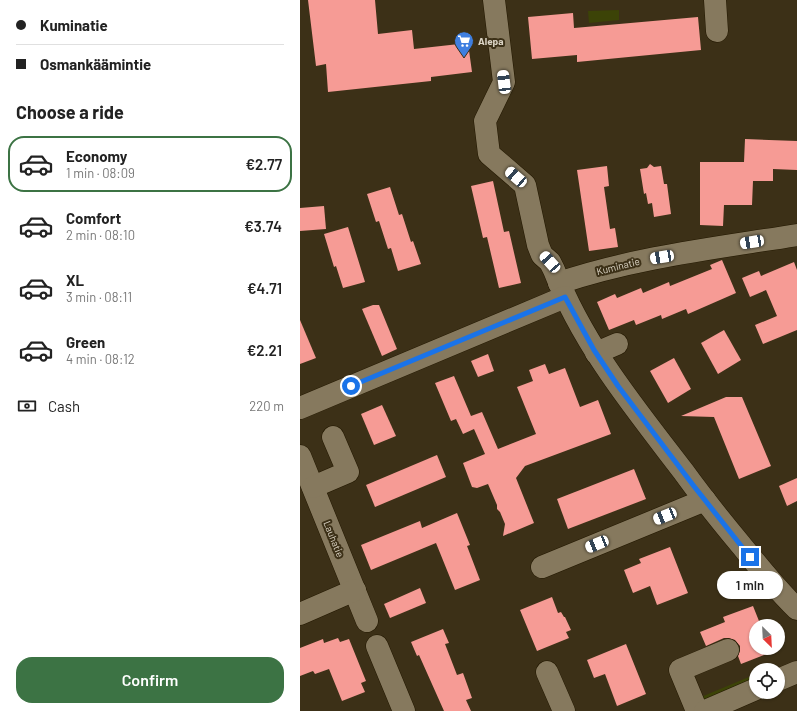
<!DOCTYPE html>
<html lang="en">
<head>
<meta charset="utf-8">
<style>
  :root { --surface:#fff; --page:#f6f6f6; --text:#222; --muted:#767676; --line:#e0e0e0; --accent:#3c7344 }
  body { margin:0; font-family:Barlow,sans-serif; background:var(--page); color:var(--text); height:100vh; display:flex; flex-direction:column; font-size:15px; white-space:nowrap }
  * { box-sizing:border-box; margin:0 }
  p { font-size:13px; color:var(--muted) }
  .icon { flex:none; width:22px; height:22px; fill:none; stroke:currentColor; stroke-width:2; stroke-linecap:round; stroke-linejoin:round }
  .map { position:relative; flex:1; overflow:hidden }
  .drawer { display:flex; flex-direction:column; background:var(--surface); width:300px }
  .drawer>* { flex:none }
  .top-card { display:grid; align-content:center; height:88px; padding:0 16px; background:var(--surface) }
  .needle { width:26px; rotate:156deg }
  .controls { position:absolute; left:449px; top:619px; display:grid; gap:8px }
  .controls a { display:grid; place-items:center; width:36px; height:36px; border-radius:50%; background:var(--surface); box-shadow:0 1px 3px #0004; font-size:20px }
  .end { position:absolute; width:18px; height:18px; margin:-9px; border:5px solid #1a73e8; background:#fff; box-shadow:0 0 0 2px #fff }
  .from { border-radius:50% }
  .bubble { position:absolute; height:28px; border-radius:14px; background:var(--surface); box-shadow:0 1px 3px #0004; font-size:13px; font-weight:600; line-height:28px; text-align:center }
  .car { position:absolute; width:12px; height:24px; margin:-12px -6px; border-radius:5px; box-shadow:0 0 3px 1px #0007; background:linear-gradient(#fff 24%,#345 0 40%,#fff 0 76%,#345 0 86%,#fff 0) }
  .top-card b { display:flex; align-items:center; gap:14px; height:38px; font-size:15px }
  .top-card b+b { border-top:1px solid var(--line) }
  .top-card i { width:10px; height:10px; background:var(--text) }
  ul { padding:0; list-style:none }
  li { display:flex; align-items:center; gap:12px; height:56px; margin:0 8px 6px; padding:0 8px; border:2px solid transparent; border-radius:16px }
  li div { flex:1 }
  li b { display:block; font-size:15px }
  li em { font-style:normal; font-weight:600 }
  li.selected { border-color:var(--accent) }
  li>.icon { width:36px; height:36px; stroke-width:1.5 }
  h2 { padding:0 16px; font-size:18px; line-height:48px }
  .pay { display:flex; align-items:center; gap:10px; height:44px; padding:0 16px; font-size:15px }
  .pay p { margin-inline-start:auto }
  .action { display:flex; gap:8px; margin-top:auto; padding:8px 16px }
  .action a { flex:1; height:46px; border-radius:16px; background:var(--accent); color:#fff; font-size:16px; font-weight:600; line-height:46px; text-align:center }
  main { display:flex; flex:1; min-height:0 }
  .map>svg:first-child { display:block }
  .green { fill:#3c4307 }
  .building { fill:#f69b95 }
  .lines { fill:none; stroke-linecap:round; stroke-linejoin:round }
  .minor-casing { stroke:#231801; stroke-width:23 }
  .minor { stroke:#86795e; stroke-width:22 }
  .route { stroke:#1a73e8; stroke-width:5 }
  .labels { text-anchor:middle; dominant-baseline:central; stroke-width:4; stroke-linejoin:round; paint-order:stroke }
  .poi-label { font-size:10px; font-weight:bold; fill:#dbd4c5; stroke:#3c3017; text-anchor:start }
  .street-label { font-size:10px; fill:#dbd4c5; stroke:#3c3017 }
</style>
</head>
<body>
<main>
<section class="drawer">
<div class="top-card">
<b><i class="from"></i>Kuminatie</b>
<b><i></i>Osmankäämintie</b>
</div>
<h2>Choose a ride</h2>
<ul>
<li class="selected"><svg class="icon" aria-label="car" viewBox="0 0 24 24"><path d="M5 17H2v-5l4-1 3-4h7l3 4 3 1v5h-3M9 17h6M6 11h13"/><circle cx="7" cy="17" r="2"/><circle cx="17" cy="17" r="2"/></svg><div><b>Economy</b><p>1 min · 08:09</p></div><em>€2.77</em></li>
<li><svg class="icon" aria-label="car" viewBox="0 0 24 24"><path d="M5 17H2v-5l4-1 3-4h7l3 4 3 1v5h-3M9 17h6M6 11h13"/><circle cx="7" cy="17" r="2"/><circle cx="17" cy="17" r="2"/></svg><div><b>Comfort</b><p>2 min · 08:10</p></div><em>€3.74</em></li>
<li><svg class="icon" aria-label="car" viewBox="0 0 24 24"><path d="M5 17H2v-5l4-1 3-4h7l3 4 3 1v5h-3M9 17h6M6 11h13"/><circle cx="7" cy="17" r="2"/><circle cx="17" cy="17" r="2"/></svg><div><b>XL</b><p>3 min · 08:11</p></div><em>€4.71</em></li>
<li><svg class="icon" aria-label="car" viewBox="0 0 24 24"><path d="M5 17H2v-5l4-1 3-4h7l3 4 3 1v5h-3M9 17h6M6 11h13"/><circle cx="7" cy="17" r="2"/><circle cx="17" cy="17" r="2"/></svg><div><b>Green</b><p>4 min · 08:12</p></div><em>€2.21</em></li>
</ul>
<div class="pay"><svg class="icon" aria-label="cash" viewBox="0 0 24 24"><path d="M3 7h18v10H3z"/><circle cx="12" cy="12" r="2"/></svg>Cash<p>220 m</p></div>
<div class="action"><a>Confirm</a></div>
</section>
<div class="map">
<svg width="497" height="711" viewBox="0 0 497 711">
  <rect width="100%" height="100%" fill="#3c3017"/>
  <g class="green">
    <path d="M 319,10 L 319,20 L 289,23 L 288,11 Z"/>
    <path d="M 456,674 L 456,681 L 404,702 L 401,697 Z"/>
  </g>
  <g class="building">
    <path d="M 8,0 L 75,0 L 78,34 L 112,30 L 114,49 L 168,43 L 172,72 L 131,77 L 131,81 L 28,92 L 26,64 L 16,66 Z"/>
    <path d="M 273,13 L 274,28 L 398,17 L 401,50 L 277,62 L 277,55 L 232,59 L 228,17 Z"/>
    <path d="M 445,139 L 497,141 L 497,170 L 473,169 L 473,181 L 453,181 L 452,205 L 424,205 L 423,226 L 400,225 L 400,162 L 444,162 Z"/>
    <path d="M 350,164 L 354,167 L 361,166 L 364,184 L 367,184 L 371,214 L 354,217 L 352,203 L 348,204 L 346,193 L 344,194 L 340,169 L 347,168 Z"/>
    <path d="M 307,166 L 309,186 L 304,187 L 310,229 L 315,228 L 318,247 L 289,251 L 277,170 Z"/>
    <path d="M 193,181 L 204,232 L 209,231 L 221,283 L 199,288 L 187,237 L 183,238 L 171,186 Z"/>
    <path d="M 90,187 L 99,215 L 102,214 L 111,242 L 113,241 L 121,264 L 98,271 L 91,248 L 88,249 L 79,221 L 76,222 L 67,194 Z"/>
    <path d="M 24,206 L 26,229 L 0,231 L 0,208 Z"/>
    <path d="M 48,227 L 65,282 L 43,288 L 36,266 L 34,267 L 24,234 Z"/>
    <path d="M 422,260 L 436,293 L 388,314 L 386,309 L 362,319 L 361,315 L 336,325 L 334,320 L 309,330 L 297,302 L 315,294 L 317,298 L 341,288 L 343,293 L 369,282 L 370,286 L 412,269 L 410,265 Z"/>
    <path d="M 494,262 L 497,270 L 497,330 L 463,344 L 455,325 L 477,316 L 466,290 L 450,297 L 442,278 L 459,271 L 461,276 Z"/>
    <path d="M 73,305 L 79,305 L 97,349 L 82,356 L 62,309 Z"/>
    <path d="M 0,320 L 16,358 L 0,364 Z"/>
    <path d="M 424,330 L 441,360 L 418,374 L 401,343 Z"/>
    <path d="M 188,354 L 194,371 L 178,377 L 171,361 Z"/>
    <path d="M 374,358 L 391,389 L 368,403 L 350,371 Z"/>
    <path d="M 245,364 L 249,374 L 265,368 L 280,407 L 298,400 L 311,434 L 225,466 L 216,478 L 234,523 L 203,536 L 205,524 L 200,512 L 197,509 L 197,505 L 188,484 L 177,488 L 172,487 L 163,463 L 185,454 L 174,429 L 163,434 L 156,419 L 151,421 L 135,383 L 154,376 L 171,416 L 182,412 L 198,449 L 236,434 L 217,387 L 233,381 L 229,370 Z"/>
    <path d="M 426,397 L 442,397 L 471,466 L 439,479 L 414,417 L 381,416 Z"/>
    <path d="M 82,405 L 96,436 L 74,445 L 61,414 Z"/>
    <path d="M 137,455 L 146,477 L 75,507 L 66,485 Z"/>
    <path d="M 334,469 L 346,499 L 268,529 L 257,499 Z"/>
    <path d="M 497,478 L 497,501 L 487,506 L 479,486 Z"/>
    <path d="M 157,513 L 170,545 L 167,546 L 180,580 L 155,590 L 136,543 L 71,570 L 61,545 L 120,521 L 122,528 Z"/>
    <path d="M 370,547 L 388,593 L 357,605 L 350,586 L 333,593 L 324,570 L 341,563 L 339,559 Z"/>
    <path d="M 120,588 L 126,603 L 90,618 L 84,604 Z"/>
    <path d="M 252,597 L 258,613 L 261,612 L 264,617 L 265,617 L 271,630 L 266,632 L 269,638 L 237,651 L 220,610 Z"/>
    <path d="M 453,606 L 461,626 L 456,626 L 456,648 L 470,648 L 472,652 L 441,664 L 438,656 L 440,651 L 440,646 L 435,640 L 429,638 L 424,638 L 406,646 L 400,632 L 425,622 L 423,617 Z"/>
    <path d="M 143,629 L 149,643 L 145,644 L 157,675 L 163,673 L 172,698 L 166,700 L 171,711 L 144,711 L 119,655 L 117,656 L 111,642 Z"/>
    <path d="M 38,638 L 40,642 L 49,639 L 66,681 L 61,683 L 65,692 L 42,701 L 29,669 L 15,674 L 13,671 L 0,676 L 0,648 L 23,639 L 24,643 Z"/>
    <path d="M 326,644 L 346,694 L 317,706 L 305,674 L 294,678 L 287,660 Z"/>
  </g>
  <g class="lines">
    <g class="minor-casing">
      <g id="minor">
        <path d="M 194,0 L 204,82 L 185,121 L 189,154 L 225,185 L 238,245 L 242,255 L 250,262 L 254,270 C 283,345 334,407 383,471 C 401,496 421,521 441,545 C 459,567 476,589 497,609"/>
        <path d="M 415,0 L 417,31"/>
        <path d="M 259,283 C 336,257 417,248 497,235"/>
        <path d="M 296,353 L 317,344"/>
        <path d="M 0,408 L 265,297"/>
        <path d="M 0,456 L 67,621"/>
        <path d="M 13,487 L 48,472 L 33,437"/>
        <path d="M 242,567 L 405,500"/>
        <path d="M 0,614 L 55,590"/>
        <path d="M 77,646 L 104,711"/>
        <path d="M 247,672 L 264,711"/>
        <path d="M 478,680 L 497,672"/>
        <path d="M 397,711 L 380,670 L 428,650"/>
        <path d="M 405,711 L 456,689"/>
      </g>
    </g>
    <use href="#minor" class="minor"/>
  </g>
  <g class="lines">
    <path class="route" d="M 51,386 L 265,297 L 294,350 L 318,386 L 393,485 L 450,557"/>
  </g>
  <defs>
    <g id="supermarket-pin" transform="scale(1)"><path d="M0 17L-7.5 6A9.5 9.5 0 1 1 7.5 6Z" fill="#3f7fe0" stroke="#3c3017"/><path d="M-6-5.5h2.5l.6 2H6L4.5 2H-2.5L-4.4-4H-6ZM-1.5 3.2a1.3 1.3 0 1 0 .1 0ZM3 3.2a1.3 1.3 0 1 0 .1 0Z" fill="#fff"/></g>
  </defs>
  <g fill-rule="evenodd">
    <use href="#supermarket-pin" x="164" y="41"/>
  </g>
  <g class="labels">
    <g class="poi-label">
      <text x="178" y="41">Alepa</text>
    </g>
    <g class="street-label">
      <text transform="translate(318 266) rotate(-14)">Kuminatie</text>
      <text transform="translate(34 539) rotate(68)">Lauhatie</text>
    </g>
  </g>
</svg>
<div class="controls">
<a><svg class="needle" viewBox="-14 -14 28 28"><path d="M0-13l5 13h-10z" fill="#e53935"/><path d="M0 13l5-13h-10z" fill="#767676"/></svg></a>
<a><svg class="icon" aria-label="locate" viewBox="0 0 24 24"><circle cx="12" cy="12" r="6"/><path d="M12 2v4M12 18v4M2 12h4M18 12h4"/></svg></a>
</div>
<i class="end from" style="left:51px;top:386px"></i>
<i class="end" style="left:450px;top:557px"></i>
<div class="bubble" style="left:417px;top:571px;width:66px">1 min</div>
<i class="car" style="left:204px;top:82px;rotate:353deg"></i>
<i class="car" style="left:216px;top:177px;rotate:311deg"></i>
<i class="car" style="left:452px;top:242px;rotate:261deg"></i>
<i class="car" style="left:362px;top:257px;rotate:261deg"></i>
<i class="car" style="left:250px;top:262px;rotate:318deg"></i>
<i class="car" style="left:365px;top:516px;rotate:248deg"></i>
<i class="car" style="left:297px;top:544px;rotate:248deg"></i>
</div>
</main>
</body>
</html>
